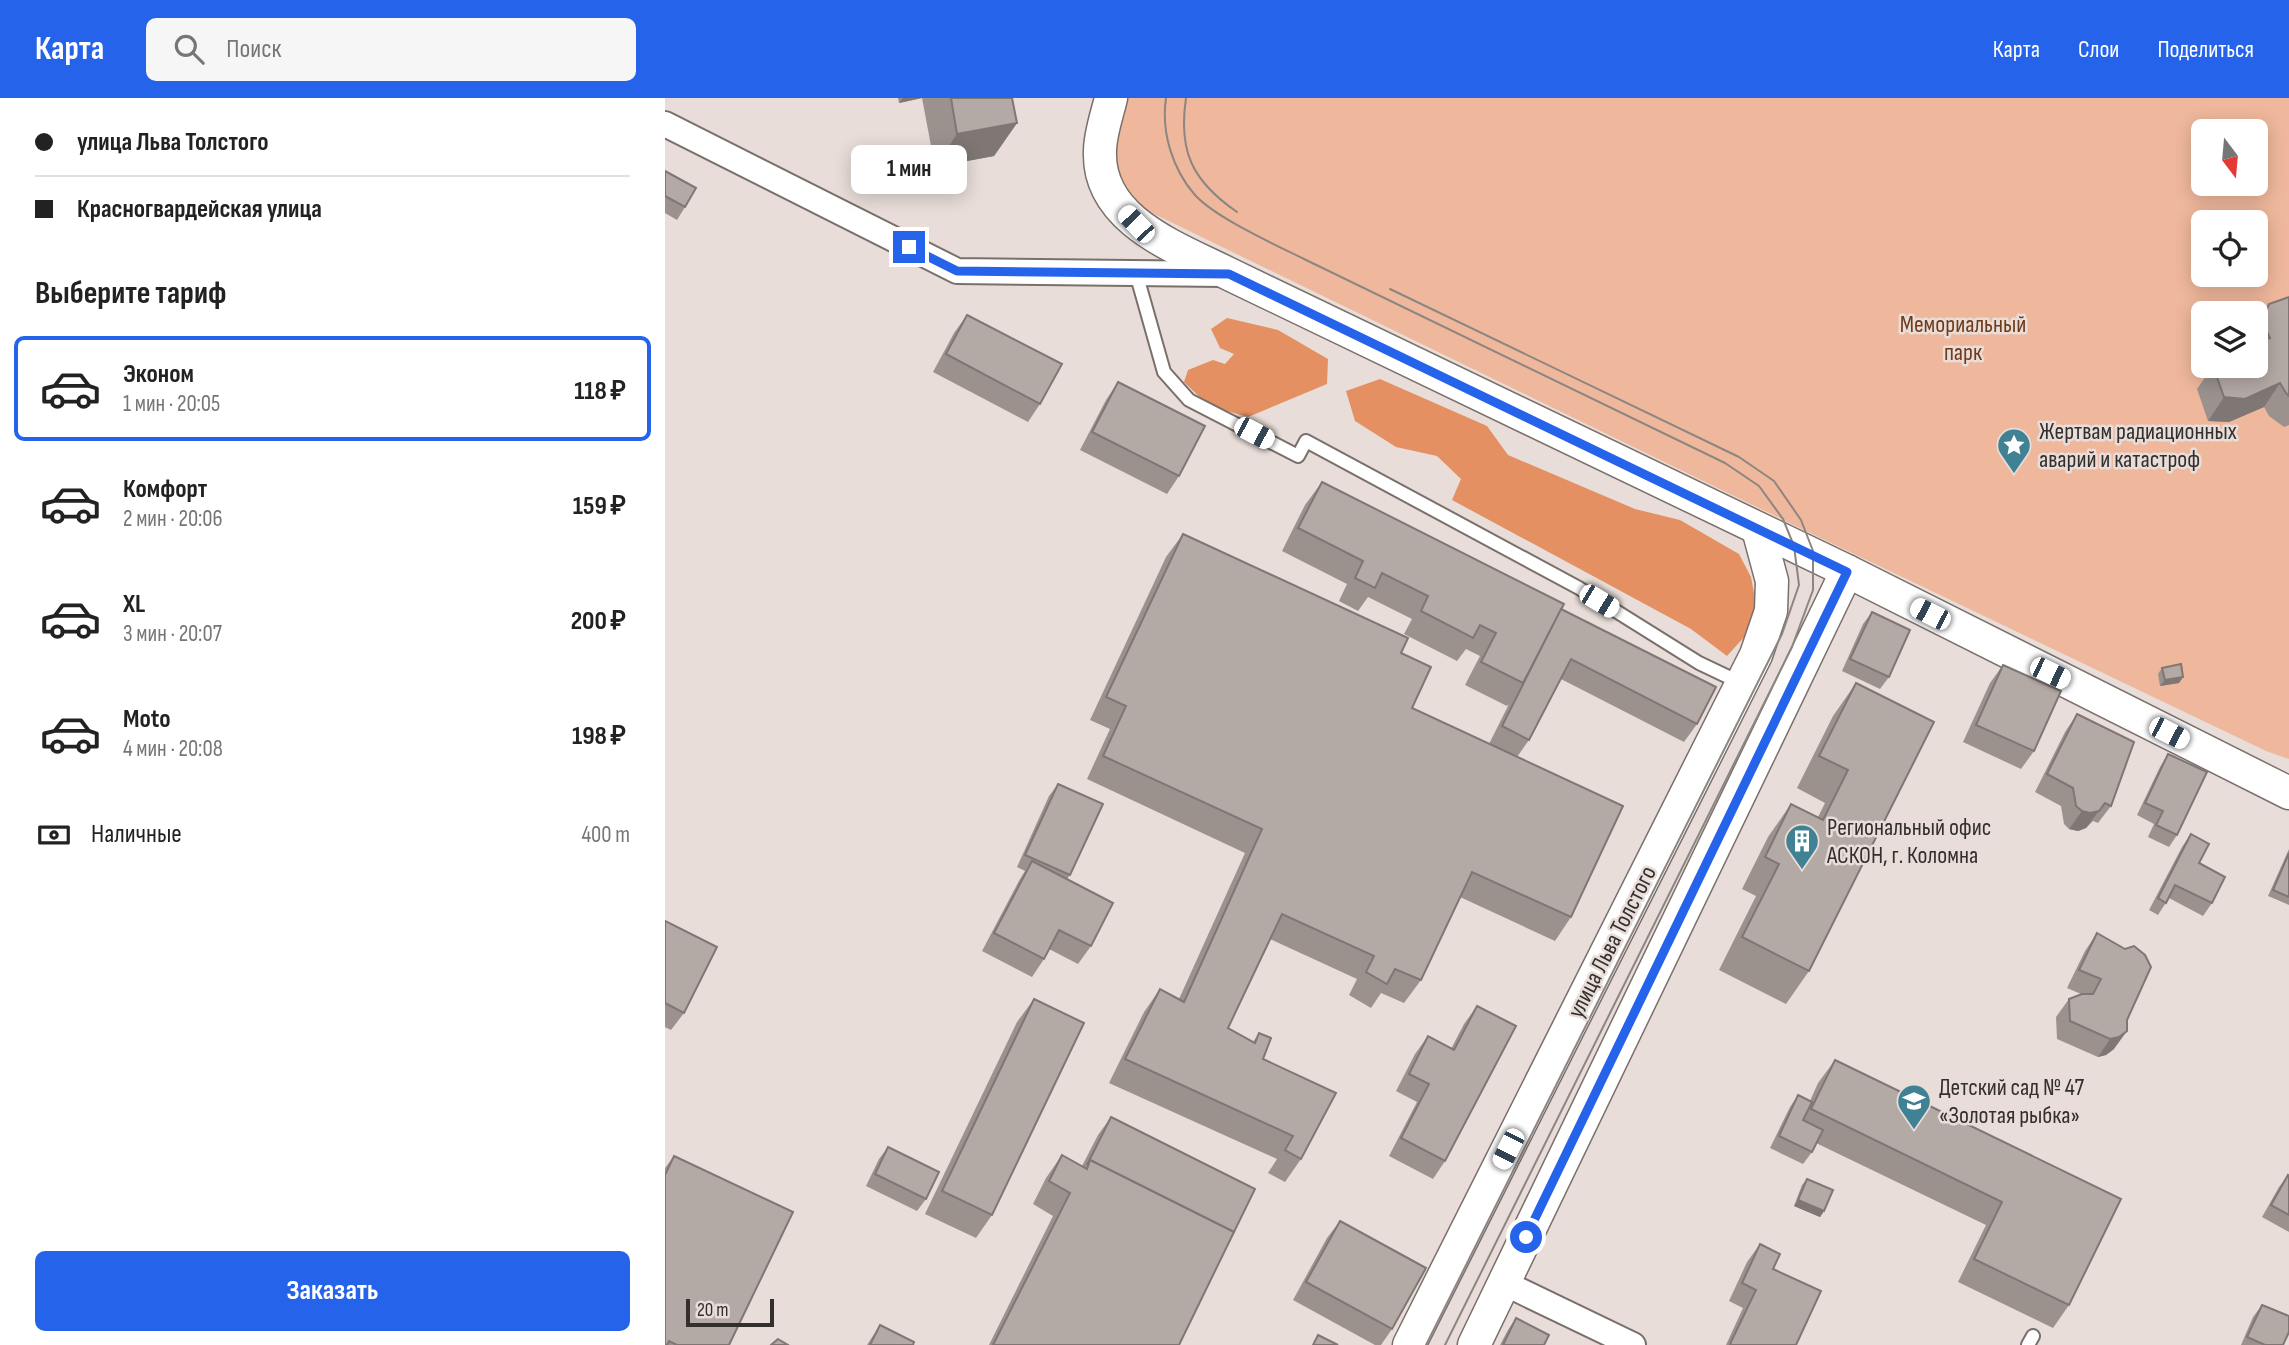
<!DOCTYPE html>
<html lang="ru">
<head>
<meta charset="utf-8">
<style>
  :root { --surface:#fff; --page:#f6f6f6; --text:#222; --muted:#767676; --line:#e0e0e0; --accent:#2563eb }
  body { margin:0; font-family:"Sofia Sans Condensed",sans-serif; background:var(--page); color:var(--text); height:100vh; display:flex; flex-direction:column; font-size:26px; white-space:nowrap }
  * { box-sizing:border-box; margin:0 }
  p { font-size:23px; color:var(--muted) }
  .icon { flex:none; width:38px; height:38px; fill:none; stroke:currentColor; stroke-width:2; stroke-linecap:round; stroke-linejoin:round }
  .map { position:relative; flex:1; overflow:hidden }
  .drawer { display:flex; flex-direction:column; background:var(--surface); width:665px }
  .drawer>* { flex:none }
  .banner { display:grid; align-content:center; height:154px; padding:0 35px; background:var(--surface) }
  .needle { width:46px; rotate:164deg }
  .buttons { position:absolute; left:1526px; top:21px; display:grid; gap:14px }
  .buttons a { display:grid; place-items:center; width:77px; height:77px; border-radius:10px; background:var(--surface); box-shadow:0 4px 18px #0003; font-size:35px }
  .scale { position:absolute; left:21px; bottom:18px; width:88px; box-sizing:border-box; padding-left:7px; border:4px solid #332f2d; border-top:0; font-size:19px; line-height:24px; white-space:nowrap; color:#332f2d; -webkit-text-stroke:5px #e8ddd8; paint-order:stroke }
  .end { position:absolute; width:32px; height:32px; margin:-16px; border:9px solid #2563eb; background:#fff; box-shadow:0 0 0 4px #fff }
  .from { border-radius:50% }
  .bubble { position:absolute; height:49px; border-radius:10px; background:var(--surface); box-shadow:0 4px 18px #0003; font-size:23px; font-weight:700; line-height:49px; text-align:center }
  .car { position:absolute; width:21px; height:42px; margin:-21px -10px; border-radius:9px; box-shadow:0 0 5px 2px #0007; background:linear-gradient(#fff 24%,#345 0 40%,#fff 0 76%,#345 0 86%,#fff 0) }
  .banner b { display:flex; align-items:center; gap:24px; height:66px; font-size:26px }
  .banner b+b { border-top:2px solid var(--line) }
  .banner i { width:18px; height:18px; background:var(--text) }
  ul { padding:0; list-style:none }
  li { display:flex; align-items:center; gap:21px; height:105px; margin:0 14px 10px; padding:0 21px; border:4px solid transparent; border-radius:10px }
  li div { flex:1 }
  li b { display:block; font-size:26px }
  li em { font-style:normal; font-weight:700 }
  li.selected { border-color:var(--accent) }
  li>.icon { width:63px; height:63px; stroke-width:1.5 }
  h2 { padding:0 35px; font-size:32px; line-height:84px }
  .pay { display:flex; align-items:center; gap:18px; height:77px; padding:0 35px; font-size:26px }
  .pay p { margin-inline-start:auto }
  .cta { display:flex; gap:14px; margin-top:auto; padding:14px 35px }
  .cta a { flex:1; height:80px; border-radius:10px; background:var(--accent); color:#fff; font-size:28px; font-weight:700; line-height:80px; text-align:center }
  header { display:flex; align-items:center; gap:42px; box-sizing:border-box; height:98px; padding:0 35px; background:var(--accent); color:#fff }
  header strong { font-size:33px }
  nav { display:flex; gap:38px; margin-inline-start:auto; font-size:24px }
  .search { width:490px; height:63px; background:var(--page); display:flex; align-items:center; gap:18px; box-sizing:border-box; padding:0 24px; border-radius:10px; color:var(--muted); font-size:26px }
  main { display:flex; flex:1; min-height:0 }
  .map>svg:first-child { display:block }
  .green { fill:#efb89c; fill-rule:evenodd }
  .forest { fill:#e49062 }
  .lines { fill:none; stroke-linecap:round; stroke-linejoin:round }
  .service-casing { stroke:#796f6b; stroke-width:16 }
  .minor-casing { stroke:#796f6b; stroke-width:28 }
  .tertiary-casing { stroke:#796f6b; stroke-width:35 }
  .service { stroke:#fff; stroke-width:12 }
  .minor { stroke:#fff; stroke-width:24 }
  .tertiary { stroke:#fff; stroke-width:32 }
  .tram { stroke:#8d8582; stroke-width:2 }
  .wall { fill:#9b928e }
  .shaded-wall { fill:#7e7774 }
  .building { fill:#b4aaa5; stroke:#7e7774; stroke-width:2 }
  .route { stroke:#2563eb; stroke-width:9 }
  .labels { text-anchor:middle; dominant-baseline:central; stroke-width:5; stroke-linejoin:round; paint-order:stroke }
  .park-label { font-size:24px; fill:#713a19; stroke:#e8ddd8 }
  .poi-label { font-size:24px; fill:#332f2d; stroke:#e8ddd8; text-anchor:start }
  .street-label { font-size:24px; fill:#332f2d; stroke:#e8ddd8 }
</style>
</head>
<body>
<header>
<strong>Карта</strong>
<div class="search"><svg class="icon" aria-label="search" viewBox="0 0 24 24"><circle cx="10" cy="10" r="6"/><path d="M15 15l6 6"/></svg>Поиск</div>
<nav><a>Карта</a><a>Слои</a><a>Поделиться</a></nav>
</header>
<main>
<section class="drawer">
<div class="banner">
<b><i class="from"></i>улица Льва Толстого</b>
<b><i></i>Красногвардейская улица</b>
</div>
<h2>Выберите тариф</h2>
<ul>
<li class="selected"><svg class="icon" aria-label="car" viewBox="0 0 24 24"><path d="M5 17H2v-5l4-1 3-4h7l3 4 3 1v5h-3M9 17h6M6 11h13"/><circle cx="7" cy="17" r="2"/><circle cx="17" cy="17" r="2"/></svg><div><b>Эконом</b><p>1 мин · 20:05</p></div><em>118 ₽</em></li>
<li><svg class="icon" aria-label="car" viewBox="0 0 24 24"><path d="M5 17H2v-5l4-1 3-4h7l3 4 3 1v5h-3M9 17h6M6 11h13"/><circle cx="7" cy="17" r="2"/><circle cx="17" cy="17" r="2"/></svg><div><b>Комфорт</b><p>2 мин · 20:06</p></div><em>159 ₽</em></li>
<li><svg class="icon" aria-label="car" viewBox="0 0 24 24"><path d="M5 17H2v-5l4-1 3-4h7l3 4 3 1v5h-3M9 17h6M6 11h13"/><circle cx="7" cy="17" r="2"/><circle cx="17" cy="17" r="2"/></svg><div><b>XL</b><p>3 мин · 20:07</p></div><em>200 ₽</em></li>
<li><svg class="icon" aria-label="car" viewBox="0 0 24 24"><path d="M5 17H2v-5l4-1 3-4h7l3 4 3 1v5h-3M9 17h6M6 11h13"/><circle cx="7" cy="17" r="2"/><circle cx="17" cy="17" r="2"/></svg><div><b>Moto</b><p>4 мин · 20:08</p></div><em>198 ₽</em></li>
</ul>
<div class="pay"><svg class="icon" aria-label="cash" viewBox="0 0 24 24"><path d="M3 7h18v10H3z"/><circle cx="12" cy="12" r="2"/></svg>Наличные<p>400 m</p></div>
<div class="cta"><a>Заказать</a></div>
</section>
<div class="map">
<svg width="1624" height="1247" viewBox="0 0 1624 1247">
  <rect width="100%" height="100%" fill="#e8ddd8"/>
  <path class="green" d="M 462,0 L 1624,0 L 1624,661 L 1601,653 L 1141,433 L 481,112 C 439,68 451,54 462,0 ZM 1538,33 L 1591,33 L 1591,86 L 1538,86 ZM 1538,124 L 1591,124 L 1591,177 L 1538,177 ZM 1538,215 L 1591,215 L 1591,268 L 1538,268 Z"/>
  <g class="forest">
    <path d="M 562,220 L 613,232 L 663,261 L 662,286 L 583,319 L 544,308 L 519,284 L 523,272 L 548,262 L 560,266 L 569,256 L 555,250 L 546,231 Z"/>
    <path d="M 715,281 L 822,328 L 843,357 L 970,411 L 1015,422 L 1074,456 L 1086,479 L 1091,506 L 1082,536 L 1062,558 L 1026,531 L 787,402 L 796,381 L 772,358 L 731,349 L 690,323 L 681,293 Z"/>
  </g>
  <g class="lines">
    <g class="service-casing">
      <g id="service">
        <path d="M 471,175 L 499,274 L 524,302 L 633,358 L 641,343 L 914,490 L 1034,565 L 1076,585"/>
        <path d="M 1363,1247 L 1368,1238"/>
      </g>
    </g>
    <g class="minor-casing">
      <g id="minor">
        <path d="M 0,26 L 292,173 L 559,176"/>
        <path d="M 839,1185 L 968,1247"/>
      </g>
    </g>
    <g class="tertiary-casing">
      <g id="tertiary">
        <path d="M 446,0 C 442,17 435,36 435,53 C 432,123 513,150 564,176 L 1182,473 L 1624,695"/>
        <path d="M 744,1247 L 1091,557 L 1106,513 L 1107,483 L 1093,431"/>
        <path d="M 809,1247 L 1182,473"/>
      </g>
    </g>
    <use href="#service" class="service"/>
    <use href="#minor" class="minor"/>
    <use href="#tertiary" class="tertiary"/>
    <g class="tram">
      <path d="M 501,0 C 496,33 507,71 530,97 C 551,120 609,146 639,161 L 1060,365 L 1094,388 L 1118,421 L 1129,448 L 1134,487 L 1117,536 L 761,1247"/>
      <path d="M 521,0 C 513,53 527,83 572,114"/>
      <path d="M 725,191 L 1074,359 L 1109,383 L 1136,422 L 1148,453 L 1148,492 L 1127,549 L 780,1247"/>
    </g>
  </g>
  <g class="wall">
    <path d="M 233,0 L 347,0 L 352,25 L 329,58 L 270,69 L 257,0 L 234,5 Z"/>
    <path d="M 0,73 L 20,109 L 12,122 L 0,115 Z"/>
    <path d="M 1624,199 L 1624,327 L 1619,329 L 1604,318 L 1599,309 L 1564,324 L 1543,323 L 1532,291 L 1548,268 L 1591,268 L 1591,225 L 1604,206 Z"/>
    <path d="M 302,217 L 375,306 L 363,324 L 268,274 L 289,235 Z"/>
    <path d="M 453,284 L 514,378 L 502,396 L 415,352 L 441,302 Z"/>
    <path d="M 657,384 L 896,511 L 1032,626 L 1019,644 L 896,581 L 864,642 L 852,659 L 906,819 L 890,843 L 795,799 L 756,882 L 739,905 L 716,895 L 706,910 L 684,897 L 692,881 L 605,841 L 563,930 L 588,944 L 594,935 L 598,961 L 636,1061 L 620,1084 L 603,1075 L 612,1061 L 444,985 L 479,914 L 495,891 L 514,901 L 580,755 L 422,681 L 445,631 L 425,622 L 501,459 L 518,436 L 736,555 L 747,610 L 824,646 L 844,606 L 842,608 L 800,587 L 815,558 L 801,551 L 792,563 L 739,536 L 747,521 L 703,499 L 693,513 L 674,503 L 682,486 L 617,453 L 640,407 Z"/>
    <path d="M 1207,514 L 1224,579 L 1215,591 L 1177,573 L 1198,526 Z"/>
    <path d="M 1338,567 L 1369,653 L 1356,671 L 1298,644 L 1325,585 Z"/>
    <path d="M 1497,570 L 1518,579 L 1514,585 L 1495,588 L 1493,576 Z"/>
    <path d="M 1191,585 L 1269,624 L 1144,873 L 1121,906 L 1054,872 L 1091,798 L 1077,791 L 1103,739 L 1126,706 L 1153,719 L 1160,705 L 1132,690 L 1168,618 Z"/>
    <path d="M 1412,616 L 1446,708 L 1433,725 L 1428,723 L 1421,730 L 1413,733 L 1404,731 L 1399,726 L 1396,708 L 1370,694 L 1400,634 Z"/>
    <path d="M 1503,656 L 1512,737 L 1504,749 L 1483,739 L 1489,726 L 1472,717 L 1495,669 Z"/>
    <path d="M 393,686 L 405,777 L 402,781 L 426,848 L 413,866 L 384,851 L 379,861 L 367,879 L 317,853 L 355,781 L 360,773 L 352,769 L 384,698 Z"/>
    <path d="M 1526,736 L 1547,805 L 1538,818 L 1504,800 L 1493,817 L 1484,812 L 1517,749 Z"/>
    <path d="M 1624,751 L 1624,807 L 1603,798 Z"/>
    <path d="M 0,823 L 19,915 L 6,932 L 0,929 Z"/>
    <path d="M 1432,835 L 1449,951 L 1441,957 L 1433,959 L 1392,941 L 1391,919 L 1404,901 L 1416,896 L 1402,890 L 1420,853 Z"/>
    <path d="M 369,901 L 327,1117 L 311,1140 L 260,1116 L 352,924 Z"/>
    <path d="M 812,908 L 780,1063 L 768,1081 L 724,1058 L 752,1004 L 731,993 L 750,956 L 763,938 L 786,951 L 799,926 Z"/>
    <path d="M 1170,962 L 1456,1101 L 1404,1207 L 1388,1230 L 1293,1184 L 1321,1127 L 1151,1045 L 1147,1054 L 1138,1066 L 1105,1050 L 1125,1009 L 1133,997 L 1145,1003 L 1153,985 Z"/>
    <path d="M 446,1019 L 514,1247 L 324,1247 L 388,1118 L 368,1106 L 381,1080 L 397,1057 L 417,1068 L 433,1037 Z"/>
    <path d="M 223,1049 L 261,1101 L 252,1113 L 201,1088 L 214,1061 Z"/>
    <path d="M 9,1058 L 64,1247 L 0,1247 L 0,1070 Z"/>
    <path d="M 1623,1077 L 1624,1078 L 1624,1134 L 1597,1119 L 1614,1089 Z"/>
    <path d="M 1142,1081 L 1159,1113 L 1155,1119 L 1129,1108 L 1137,1087 Z"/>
    <path d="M 675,1123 L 727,1231 L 716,1247 L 710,1247 L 628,1202 L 662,1140 Z"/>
    <path d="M 1095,1146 L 1108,1171 L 1131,1247 L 1061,1247 L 1078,1210 L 1064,1203 L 1082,1164 Z"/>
    <path d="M 1597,1207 L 1618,1247 L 1576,1247 L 1588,1219 Z"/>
    <path d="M 851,1220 L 879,1247 L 835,1247 L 843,1232 Z"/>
    <path d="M 215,1227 L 248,1247 L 202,1247 Z"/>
  </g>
  <g class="shaded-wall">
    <path d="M 238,0 L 257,0 L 234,5 Z"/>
    <path d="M 352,25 L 329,58 L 270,69 L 292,36 Z"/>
    <path d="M 1615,285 L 1599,309 L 1564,324 L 1543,323 L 1559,299 Z"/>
    <path d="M 1518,579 L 1514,585 L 1495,588 L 1500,582 Z"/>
    <path d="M 1440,705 L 1421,730 L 1413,733 L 1404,731 L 1417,713 Z"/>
    <path d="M 1462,933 L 1449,951 L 1441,957 L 1433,959 L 1445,941 Z"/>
    <path d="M 1133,1102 L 1159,1113 L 1155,1119 L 1129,1108 Z"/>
  </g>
  <g class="building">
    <path d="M 286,0 L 347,0 L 352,25 L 292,36 Z"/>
    <path d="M 0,73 L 31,90 L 20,109 L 0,98 Z"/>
    <path d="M 1624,199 L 1624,298 L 1621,295 L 1615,285 L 1580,301 L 1559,299 L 1548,268 L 1591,268 L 1591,245 L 1605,240 L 1597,224 L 1604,206 Z"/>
    <path d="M 302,217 L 397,266 L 375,306 L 281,256 Z"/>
    <path d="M 453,284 L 540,328 L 514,378 L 427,334 Z"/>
    <path d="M 657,384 L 899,506 L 858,585 L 816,564 L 831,535 L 815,527 L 808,540 L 756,513 L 763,498 L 717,475 L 710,490 L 690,480 L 698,463 L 633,430 Z"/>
    <path d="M 518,436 L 743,540 L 736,555 L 766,569 L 747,610 L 958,708 L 906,819 L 807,774 L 756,882 L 730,871 L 722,886 L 701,874 L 709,858 L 617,816 L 563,930 L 590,945 L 594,935 L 606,940 L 598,961 L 671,995 L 636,1061 L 620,1052 L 628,1038 L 460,961 L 495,891 L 519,904 L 597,731 L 438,658 L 461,608 L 441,599 Z"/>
    <path d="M 896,511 L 1051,589 L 1032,626 L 906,561 L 864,642 L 837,628 Z"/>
    <path d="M 1207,514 L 1245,532 L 1224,579 L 1185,561 Z"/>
    <path d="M 1516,566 L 1518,579 L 1500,582 L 1497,570 Z"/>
    <path d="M 1338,567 L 1396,593 L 1369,653 L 1311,627 Z"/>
    <path d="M 1191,585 L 1269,624 L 1144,873 L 1077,839 L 1114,766 L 1100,759 L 1126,706 L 1158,722 L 1183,672 L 1154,658 Z"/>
    <path d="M 1412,616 L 1469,644 L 1446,708 L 1440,705 L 1434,713 L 1425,715 L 1417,713 L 1411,708 L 1408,690 L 1382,676 Z"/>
    <path d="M 1503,656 L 1542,674 L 1512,737 L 1491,727 L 1498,713 L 1480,705 Z"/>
    <path d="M 393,686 L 438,706 L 405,777 L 360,757 Z"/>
    <path d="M 1526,736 L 1544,746 L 1534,765 L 1560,779 L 1547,805 L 1510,787 L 1501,805 L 1493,800 Z"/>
    <path d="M 1624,755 L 1624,799 L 1608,792 Z"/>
    <path d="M 367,763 L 448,805 L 426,848 L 394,832 L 379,861 L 329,835 Z"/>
    <path d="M 0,823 L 52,849 L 19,915 L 0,905 Z"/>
    <path d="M 1432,835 L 1460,851 L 1469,848 L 1480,857 L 1486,869 L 1462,922 L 1462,933 L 1454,939 L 1445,941 L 1405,923 L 1404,901 L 1417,896 L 1428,896 L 1436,881 L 1414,872 Z"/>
    <path d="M 369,901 L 419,925 L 327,1117 L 277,1093 Z"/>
    <path d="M 812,908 L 851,928 L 780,1063 L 736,1040 L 764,986 L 744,976 L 763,938 L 789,952 Z"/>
    <path d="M 1170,962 L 1456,1101 L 1404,1207 L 1309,1161 L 1337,1104 L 1146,1011 Z"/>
    <path d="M 1133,997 L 1147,1004 L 1138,1022 L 1158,1032 L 1147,1054 L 1114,1038 Z"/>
    <path d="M 446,1019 L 590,1091 L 569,1134 L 425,1062 L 422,1067 Z"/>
    <path d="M 223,1049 L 274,1074 L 261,1101 L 210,1076 Z"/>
    <path d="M 397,1057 L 422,1071 L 425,1062 L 569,1134 L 514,1247 L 328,1247 L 405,1095 L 384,1083 Z"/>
    <path d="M 9,1058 L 128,1114 L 64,1247 L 12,1247 L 4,1243 L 2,1247 L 0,1247 L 0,1077 Z"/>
    <path d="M 1623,1077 L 1624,1078 L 1624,1117 L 1606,1107 Z"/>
    <path d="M 1142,1081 L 1168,1092 L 1159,1113 L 1133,1102 Z"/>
    <path d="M 675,1123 L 761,1170 L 727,1231 L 641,1184 Z"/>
    <path d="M 1095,1146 L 1115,1156 L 1108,1171 L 1156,1193 L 1131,1247 L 1067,1247 L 1065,1246 L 1091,1192 L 1077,1185 Z"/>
    <path d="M 1597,1207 L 1624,1218 L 1624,1234 L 1618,1247 L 1600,1247 L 1582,1239 Z"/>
    <path d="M 851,1220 L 884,1237 L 879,1247 L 838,1247 Z"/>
    <path d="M 215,1227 L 249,1244 L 248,1247 L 205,1247 Z"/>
    <path d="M 653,1237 L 673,1247 L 648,1247 Z"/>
    <path d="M 113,1241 L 123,1247 L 106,1247 Z"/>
  </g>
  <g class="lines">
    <path class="route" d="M 244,149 L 292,173 L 564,176 L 1182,474 L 861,1139"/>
  </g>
  <defs>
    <g id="sight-pin" transform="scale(1.75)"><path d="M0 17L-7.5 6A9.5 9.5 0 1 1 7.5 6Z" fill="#408194" stroke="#e8ddd8"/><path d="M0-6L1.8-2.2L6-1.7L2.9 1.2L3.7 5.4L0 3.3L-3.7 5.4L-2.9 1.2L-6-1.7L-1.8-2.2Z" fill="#fff"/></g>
    <g id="building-pin" transform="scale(1.75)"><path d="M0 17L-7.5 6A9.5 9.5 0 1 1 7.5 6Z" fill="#408194" stroke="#e8ddd8"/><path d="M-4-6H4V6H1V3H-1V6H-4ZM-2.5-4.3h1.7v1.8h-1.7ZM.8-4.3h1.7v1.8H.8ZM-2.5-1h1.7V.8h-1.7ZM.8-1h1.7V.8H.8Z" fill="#fff"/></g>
    <g id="school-pin" transform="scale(1.75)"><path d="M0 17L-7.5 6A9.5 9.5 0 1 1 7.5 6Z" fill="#408194" stroke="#e8ddd8"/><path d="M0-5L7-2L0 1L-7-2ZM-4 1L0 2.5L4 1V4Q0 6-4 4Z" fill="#fff"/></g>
  </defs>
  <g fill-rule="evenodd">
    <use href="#sight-pin" x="1349" y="347"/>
    <use href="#building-pin" x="1137" y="743"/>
    <use href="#school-pin" x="1249" y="1003"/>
  </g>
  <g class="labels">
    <g class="park-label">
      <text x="1298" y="226">Мемориальный<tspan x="1298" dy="28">парк</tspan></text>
    </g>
    <g class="poi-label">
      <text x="1374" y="333">Жертвам радиационных<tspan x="1374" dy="28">аварий и катастроф</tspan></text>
      <text x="1162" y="729">Региональный офис<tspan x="1162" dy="28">АСКОН, г. Коломна</tspan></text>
      <text x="1274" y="989">Детский сад № 47<tspan x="1274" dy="28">«Золотая рыбка»</tspan></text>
    </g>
    <g class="street-label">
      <text transform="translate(947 844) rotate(-63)">улица Льва Толстого</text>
    </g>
  </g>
</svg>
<div class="buttons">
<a><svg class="needle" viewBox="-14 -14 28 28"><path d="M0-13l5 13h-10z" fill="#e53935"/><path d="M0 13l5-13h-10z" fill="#767676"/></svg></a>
<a><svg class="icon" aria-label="locate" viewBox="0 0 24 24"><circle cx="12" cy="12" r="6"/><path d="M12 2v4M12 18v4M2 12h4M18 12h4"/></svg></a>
<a><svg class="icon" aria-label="layers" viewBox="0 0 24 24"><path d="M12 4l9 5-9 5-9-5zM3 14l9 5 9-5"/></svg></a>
</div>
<div class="scale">20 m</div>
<i class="end from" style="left:861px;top:1139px"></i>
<i class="end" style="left:244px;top:149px"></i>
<div class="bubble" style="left:186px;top:47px;width:116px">1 мин</div>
<i class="car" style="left:471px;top:126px;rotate:316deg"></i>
<i class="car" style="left:589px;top:335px;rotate:118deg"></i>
<i class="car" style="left:934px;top:503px;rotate:121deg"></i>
<i class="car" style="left:1265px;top:516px;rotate:297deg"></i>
<i class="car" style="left:1385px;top:575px;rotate:116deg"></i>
<i class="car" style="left:1504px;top:635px;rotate:117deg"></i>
<i class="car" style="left:843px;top:1051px;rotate:207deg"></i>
</div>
</main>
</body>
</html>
